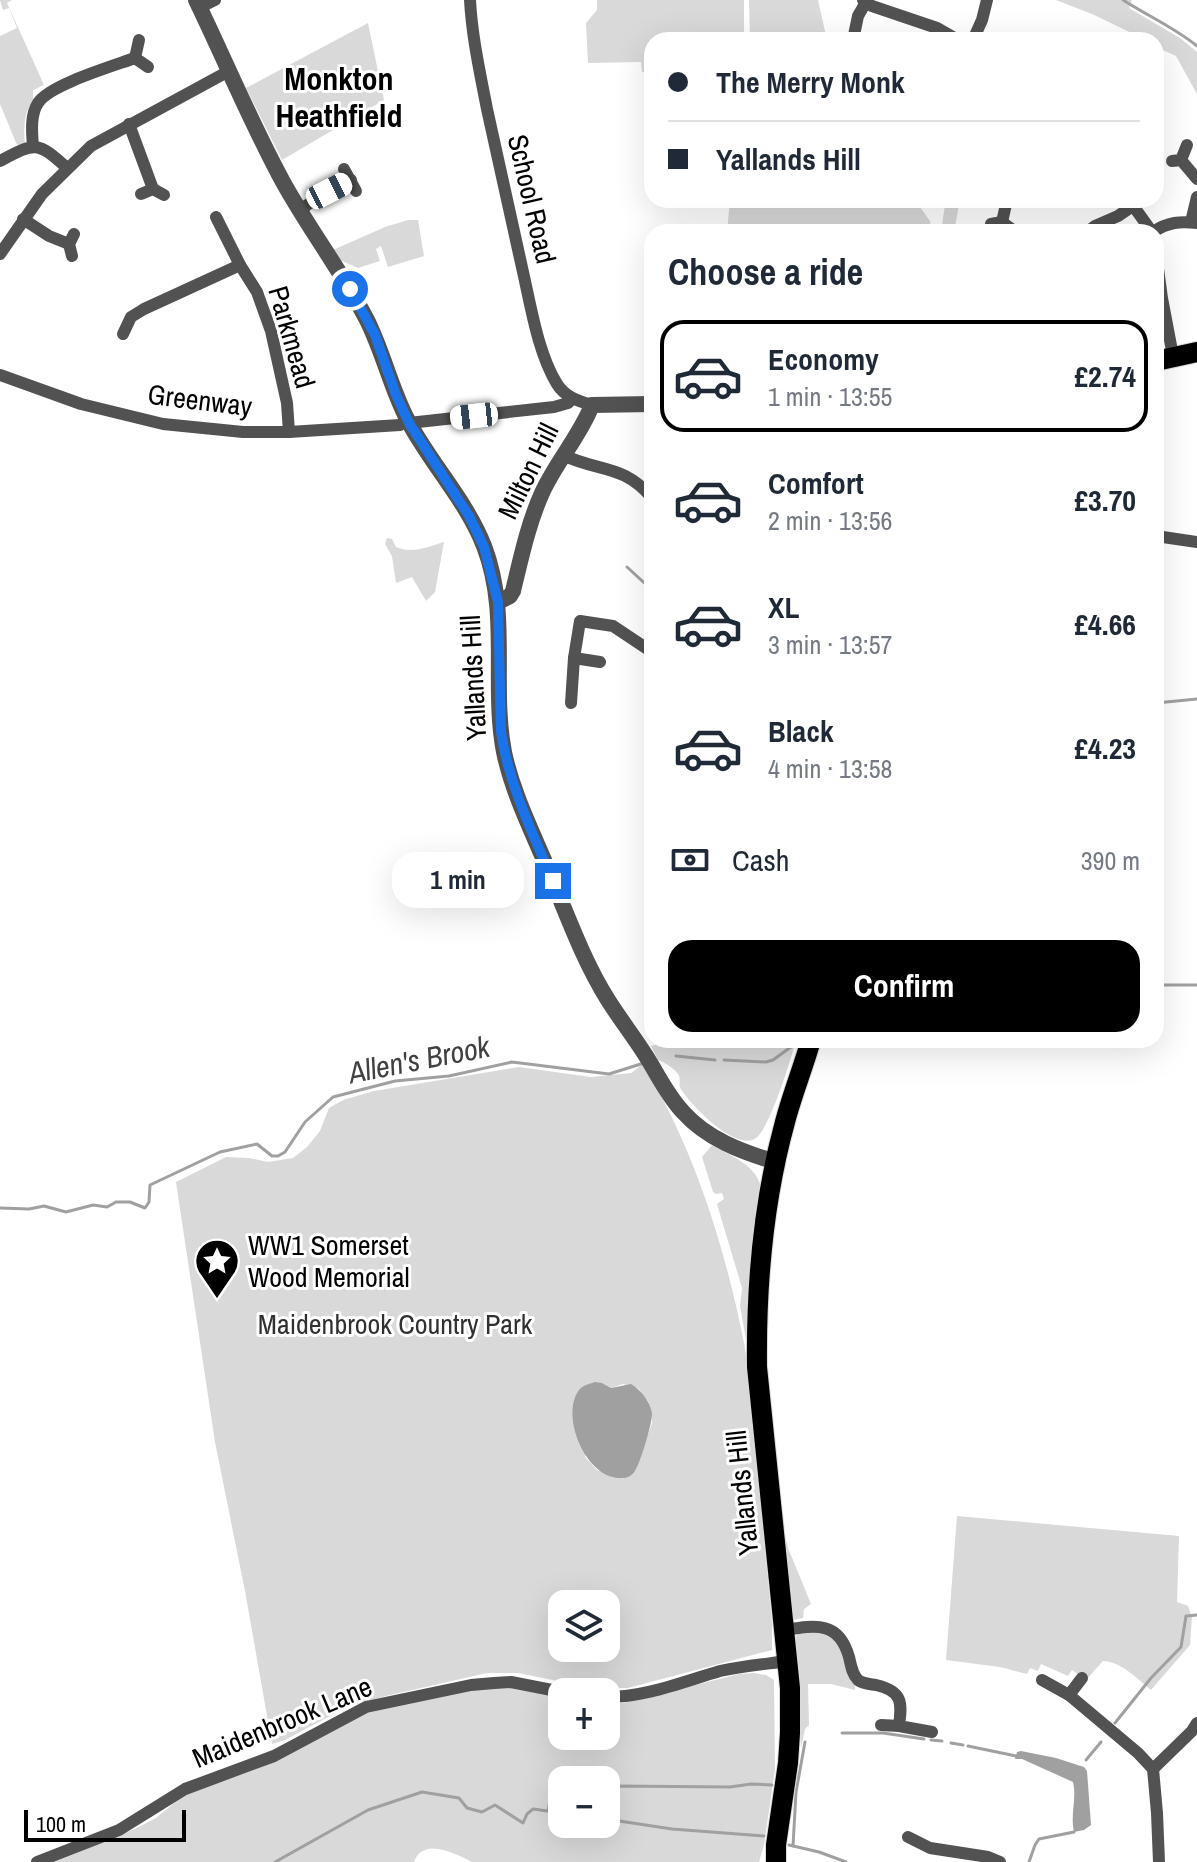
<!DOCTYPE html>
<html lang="en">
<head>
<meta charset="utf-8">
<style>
  :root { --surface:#fff; --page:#f2f2f3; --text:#1f2937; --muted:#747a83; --line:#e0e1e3; --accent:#000 }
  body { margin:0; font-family:"Archivo Narrow",sans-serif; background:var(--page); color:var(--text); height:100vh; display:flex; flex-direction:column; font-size:30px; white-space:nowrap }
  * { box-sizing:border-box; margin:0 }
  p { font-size:26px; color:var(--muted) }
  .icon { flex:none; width:44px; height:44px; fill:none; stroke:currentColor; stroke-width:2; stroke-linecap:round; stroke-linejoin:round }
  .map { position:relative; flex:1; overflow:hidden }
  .details { position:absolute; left:644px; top:224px; width:520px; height:824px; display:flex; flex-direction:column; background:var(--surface); border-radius:24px; box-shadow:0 8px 32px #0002 }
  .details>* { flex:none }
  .hud { position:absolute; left:644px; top:32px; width:520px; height:176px; border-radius:24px; box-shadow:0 8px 32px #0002; display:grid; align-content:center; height:176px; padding:0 24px; background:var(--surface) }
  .controls { position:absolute; left:548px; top:1590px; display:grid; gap:16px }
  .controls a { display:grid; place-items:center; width:72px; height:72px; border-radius:16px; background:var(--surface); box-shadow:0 8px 32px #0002; font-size:40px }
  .scale { position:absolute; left:24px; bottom:20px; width:162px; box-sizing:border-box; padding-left:8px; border:4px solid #000; border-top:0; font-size:22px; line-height:28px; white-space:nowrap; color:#000; -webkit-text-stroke:6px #fff; paint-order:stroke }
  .end { position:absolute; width:36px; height:36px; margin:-18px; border:10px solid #1a73e8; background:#fff; box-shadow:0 0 0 4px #fff }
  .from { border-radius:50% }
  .bubble { position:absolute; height:56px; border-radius:24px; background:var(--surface); box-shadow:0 8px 32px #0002; font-size:26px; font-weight:800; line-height:56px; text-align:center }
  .car { position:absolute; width:24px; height:48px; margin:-24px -12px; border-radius:10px; box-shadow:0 0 6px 2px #0007; background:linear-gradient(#fff 24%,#345 0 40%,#fff 0 76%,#345 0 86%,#fff 0) }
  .hud b { display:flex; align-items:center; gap:28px; height:76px; font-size:30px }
  .hud b+b { border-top:2px solid var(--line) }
  .hud i { width:20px; height:20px; background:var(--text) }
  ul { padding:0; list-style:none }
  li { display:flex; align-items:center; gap:24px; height:112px; margin:0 16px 12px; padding:0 8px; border:4px solid transparent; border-radius:24px }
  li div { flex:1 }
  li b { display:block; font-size:30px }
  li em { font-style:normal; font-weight:800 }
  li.active { border-color:var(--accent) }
  li>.icon { width:72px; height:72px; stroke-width:1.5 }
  h2 { padding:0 24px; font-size:36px; line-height:96px }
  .pay { display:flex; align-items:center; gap:20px; height:88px; padding:0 24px; font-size:30px }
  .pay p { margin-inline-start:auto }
  .primary-button { display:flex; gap:16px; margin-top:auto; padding:16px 24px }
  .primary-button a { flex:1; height:92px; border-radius:24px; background:var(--accent); color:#fff; font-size:32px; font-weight:800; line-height:92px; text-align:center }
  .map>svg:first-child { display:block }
  .green { fill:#d9d9d9; fill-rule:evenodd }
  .water { fill:#a0a0a0 }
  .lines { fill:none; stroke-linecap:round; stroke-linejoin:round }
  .stream { stroke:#a0a0a0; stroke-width:3 }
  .primary-casing { stroke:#dbdbdb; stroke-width:22 }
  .minor { stroke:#525252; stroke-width:12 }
  .tertiary { stroke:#525252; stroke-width:16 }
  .primary { stroke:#000; stroke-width:20 }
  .route { stroke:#1a73e8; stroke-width:10 }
  .labels { text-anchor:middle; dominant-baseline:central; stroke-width:6; stroke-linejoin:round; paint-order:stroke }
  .street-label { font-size:28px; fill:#000; stroke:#fff }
  .poi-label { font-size:28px; fill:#000; stroke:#fff; text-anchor:start }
  .park-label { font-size:28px; fill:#303030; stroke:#fff }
  .water-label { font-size:30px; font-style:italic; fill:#414141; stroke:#fff }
  .quarter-label { font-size:32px; font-weight:bold; fill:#000; stroke:#fff }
</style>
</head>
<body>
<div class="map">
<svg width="1197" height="1862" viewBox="0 0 1197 1862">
  <rect width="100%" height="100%" fill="#fff"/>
  <g class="green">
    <path d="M 0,0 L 12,0 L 7,3 L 44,85 L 33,90 L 33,102 C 23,112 24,130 25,143 L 17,145 L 0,104 L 0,36 L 17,28 L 9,8 L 3,10 Z"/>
    <path d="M 597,0 L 744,0 L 744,40 L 652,40 L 652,72 L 642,72 L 641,62 L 588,63 L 586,23 L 597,10 Z"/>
    <path d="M 749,0 L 818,0 L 827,40 L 750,40 Z"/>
    <path d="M 1056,0 L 1132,0 L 1129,8 L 1180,38 L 1197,52 L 1197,94 L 1176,56 L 1156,47 L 1156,40 L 1146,40 L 1092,14 Z"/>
    <path d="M 368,23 L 384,100 L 282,160 L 246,88 Z"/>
    <path d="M 730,200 L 960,200 L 954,232 L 941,232 L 945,205 L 899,203 L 920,207 L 930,221 L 932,232 L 727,232 Z"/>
    <path d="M 408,220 L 418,220 L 424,256 L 388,267 L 381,246 L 376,249 L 380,261 L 358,268 L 340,260 L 333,250 L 385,227 Z"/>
    <path d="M 387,538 L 392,539 L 396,547 C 412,554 428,547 444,542 L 435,592 L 426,601 L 412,577 L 396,583 L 392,556 L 385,544 Z"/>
    <path d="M 673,1040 L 796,1040 C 791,1059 770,1128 756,1138 C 736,1152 693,1107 682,1091 C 677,1084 682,1080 678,1074 C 674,1068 664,1062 658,1060 L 651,1046 Z"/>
    <path d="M 643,1064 C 694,1148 725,1247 744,1343 C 749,1373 751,1404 754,1434 C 761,1497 766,1560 772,1623 L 772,1650 L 628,1688 L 592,1688 L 518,1673 L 487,1673 L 386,1696 L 347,1707 L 285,1740 L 272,1744 L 245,1591 L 215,1442 L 176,1182 L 226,1157 L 249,1158 L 268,1162 L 293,1158 L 307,1147 L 320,1131 L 329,1108 L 343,1100 L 374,1091 L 519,1067 L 591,1077 L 631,1073 ZM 602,1383 L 611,1388 L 623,1384 L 639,1389 L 648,1401 L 652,1414 L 652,1423 L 635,1471 L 623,1479 L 597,1470 L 585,1457 ZM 562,1604 L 606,1604 L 606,1648 L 562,1648 Z"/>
    <path d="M 712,1145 C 729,1155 754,1164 760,1184 L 751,1266 L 747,1345 L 740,1306 L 742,1288 L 717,1204 L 724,1199 L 722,1193 L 716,1194 L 713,1192 L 702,1157 Z"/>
    <path d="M 957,1516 L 1179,1536 L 1177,1602 L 1188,1606 L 1192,1617 L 1190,1645 L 1151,1690 C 1136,1678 1122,1662 1103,1661 L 1086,1680 L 1072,1670 L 1068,1676 L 1041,1664 L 1038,1671 L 1030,1668 L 1027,1674 L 1000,1667 L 946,1660 Z"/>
    <path d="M 782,1524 L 788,1548 L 811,1604 L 804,1609 L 803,1618 L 792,1620 Z"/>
    <path d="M 817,1629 L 836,1638 L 855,1685 L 855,1690 L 831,1684 L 808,1684 L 809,1725 L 805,1729 L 801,1748 L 800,1682 L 795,1639 L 798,1633 Z"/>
    <path d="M 754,1673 L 766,1675 L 774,1680 L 775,1769 L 764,1845 L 759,1862 L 472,1862 C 456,1854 423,1836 414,1862 L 55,1862 L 137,1828 L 156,1818 L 185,1794 L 366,1712 L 476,1688 L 506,1686 L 562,1698 L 562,1736 L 606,1736 L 606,1704 L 623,1703 L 739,1674 ZM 562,1780 L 606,1780 L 606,1824 L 562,1824 Z"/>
  </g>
  <g class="water">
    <path d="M 595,1382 L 602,1383 L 611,1388 L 631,1384 C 642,1391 649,1400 652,1413 C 653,1421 640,1464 635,1471 C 631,1477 625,1479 619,1478 C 585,1477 560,1415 579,1390 C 583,1385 589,1384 595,1382 Z"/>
    <path d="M 1021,1751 L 1056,1758 L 1084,1767 L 1087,1771 L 1091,1825 L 1084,1830 L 1074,1832 C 1070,1815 1077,1798 1073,1782 L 1022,1759 L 1015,1759 L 1017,1752 Z"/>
  </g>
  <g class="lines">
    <g class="stream">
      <path d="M 1123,0 C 1148,16 1175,28 1197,46"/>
      <path d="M 627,567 L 652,590"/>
      <path d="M 1156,703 L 1197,699"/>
      <path d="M 1156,985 L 1197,985"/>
      <path d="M 676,1056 L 715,1060"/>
      <path d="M 724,1060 L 766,1062 L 773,1060 L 795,1044"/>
      <path d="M 0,1208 L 29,1209 L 44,1206 L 66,1212 L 93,1205 L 107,1207 L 116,1202 L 130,1202 L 145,1208 L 149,1202 L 150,1185 L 220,1152 L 257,1144 L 272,1156 L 278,1156 L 285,1152 L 305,1122 L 333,1097 L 395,1081 L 449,1076 L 512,1062 L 609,1074 L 644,1063"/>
      <path d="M 1115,1723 L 1151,1678 L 1181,1647 L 1186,1616 L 1197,1615"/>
      <path d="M 842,1733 L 883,1733 L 924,1739"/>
      <path d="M 931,1740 L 942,1741"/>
      <path d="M 951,1743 L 963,1745"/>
      <path d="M 968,1746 L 1016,1756"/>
      <path d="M 1086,1760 L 1101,1742"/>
      <path d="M 606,1788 L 616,1786 L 730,1787 L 751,1784 L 772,1785"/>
      <path d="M 548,1811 L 551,1794 L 555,1785 L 562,1786"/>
      <path d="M 606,1819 L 672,1829 L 764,1836"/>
      <path d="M 789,1845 L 819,1852 L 846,1862"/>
      <path d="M 793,1846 L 796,1792 L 805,1742"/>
      <path d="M 275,1862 L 368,1810 L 422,1792 L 459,1798 L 467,1808 L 482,1812 L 495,1805 L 523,1823 L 527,1814 L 533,1809 L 562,1813"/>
      <path d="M 1029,1862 L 1035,1845 L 1039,1839 L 1074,1832"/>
    </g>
    <g class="primary-casing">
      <g id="primary">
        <path d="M 1156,361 L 1197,352"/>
        <path d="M 776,1862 L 776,1845 L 788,1763 L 790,1733 L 790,1688 L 757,1367 C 756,1285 763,1202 785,1122 C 792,1095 803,1068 811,1040"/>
      </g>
    </g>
    <g class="minor">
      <path d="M 470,0 C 472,37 480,73 487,109 C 499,164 511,218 523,272 C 531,307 538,353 557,384 C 565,397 578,401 592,405"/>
      <path d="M 863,0 L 872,6 L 937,28 L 958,40"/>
      <path d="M 199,8 L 215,0"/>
      <path d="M 139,40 L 135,58 L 148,67"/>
      <path d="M 853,40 L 858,16 L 866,2"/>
      <path d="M 973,40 L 982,20 L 987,0"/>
      <path d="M 1075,40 L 1075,38"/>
      <path d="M 129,124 L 153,189"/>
      <path d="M 33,147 C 32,133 30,115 38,103 C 49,85 113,66 135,58"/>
      <path d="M 1181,160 L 1197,179"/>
      <path d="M 0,161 C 36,142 37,141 67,168"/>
      <path d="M 1172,161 L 1181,160 L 1187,145"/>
      <path d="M 344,169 L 356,191"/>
      <path d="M 141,194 L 153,189 L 164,195"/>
      <path d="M 1129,200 L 1152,232"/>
      <path d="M 299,211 L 314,200 L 351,180"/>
      <path d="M 216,217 L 240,265 L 257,292 L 271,331 L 287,403 L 289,432"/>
      <path d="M 23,219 L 49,236 L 69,244"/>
      <path d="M 1002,222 L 1007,200"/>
      <path d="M 1191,222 L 1197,197"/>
      <path d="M 991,224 L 1002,222 L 1013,230"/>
      <path d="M 1087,232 L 1095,226 L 1118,216 L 1134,205"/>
      <path d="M 1153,232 C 1168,222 1180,221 1197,223"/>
      <path d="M 0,254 L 42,194 L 91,146 L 229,71"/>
      <path d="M 1156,254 L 1162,298 L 1173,356"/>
      <path d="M 72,256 L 69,244 L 74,234"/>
      <path d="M 123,334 L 131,317 L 144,309 L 240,265"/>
      <path d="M 0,375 L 81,404 L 163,424 L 243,432 L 289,432 L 400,425"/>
      <path d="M 409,423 L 554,407 L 568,403 L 572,399"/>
      <path d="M 563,455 C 598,472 624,464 652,498"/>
      <path d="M 1156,536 L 1197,542"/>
      <path d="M 574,658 L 600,662"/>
      <path d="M 571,703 L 574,658 L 580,621 L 613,626 L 652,652"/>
      <path d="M 785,1630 C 816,1625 839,1621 849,1657 C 851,1665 852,1674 858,1680 C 863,1684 870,1684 876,1685 C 903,1691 902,1703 899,1726 L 932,1732"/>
      <path d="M 1042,1680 L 1069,1695 L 1138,1753 L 1153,1769 L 1157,1813 L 1159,1862"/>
      <path d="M 1069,1695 L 1082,1678"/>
      <path d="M 606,1697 C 646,1697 682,1682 720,1671 C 742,1666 766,1664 788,1661"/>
      <path d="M 881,1725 L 899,1726"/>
      <path d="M 1153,1769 L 1192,1731 L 1197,1723"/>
      <path d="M 908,1837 L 930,1848 L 988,1857 L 1000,1862"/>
      <path d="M 37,1862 L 119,1830 L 185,1789 L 274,1756 L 366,1707 L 471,1685 L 494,1683 L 511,1682 L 562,1692"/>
    </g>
    <g class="tertiary">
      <path d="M 196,0 C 225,60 251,123 283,182 C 309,229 342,272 367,320 C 383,352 391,388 407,419 C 430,463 466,500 484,546 C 510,613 491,684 504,752 C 512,790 529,825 544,860 C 564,906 581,957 608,1000 C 620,1019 634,1037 646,1056 C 658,1075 667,1095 683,1112 C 707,1139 742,1152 776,1162"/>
      <path d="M 498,602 L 510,596 L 513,591 C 521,558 528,524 542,493 C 556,462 580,436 592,405 L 652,404"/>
    </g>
    <use href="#primary" class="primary"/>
  </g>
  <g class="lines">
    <path class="route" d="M 350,289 L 375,335 L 396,395 L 409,423 L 469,516 L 484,547 L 498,602 L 501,732 C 509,785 532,832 553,881"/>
  </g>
  <defs>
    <g id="sight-pin" transform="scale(2.3)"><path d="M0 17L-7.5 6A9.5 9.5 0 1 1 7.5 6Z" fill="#000" stroke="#fff"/><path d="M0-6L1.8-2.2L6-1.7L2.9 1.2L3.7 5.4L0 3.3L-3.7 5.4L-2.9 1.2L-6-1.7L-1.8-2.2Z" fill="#fff"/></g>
  </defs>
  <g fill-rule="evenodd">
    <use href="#sight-pin" x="217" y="1261"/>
  </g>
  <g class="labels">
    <g class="street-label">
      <text transform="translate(532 199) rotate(77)">School Road</text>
      <text transform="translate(292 337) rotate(74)">Parkmead</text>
      <text transform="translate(200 400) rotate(7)">Greenway</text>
      <text transform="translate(528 471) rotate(-64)">Milton Hill</text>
      <text transform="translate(473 678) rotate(-93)">Yallands Hill</text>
      <text transform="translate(742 1493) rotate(-96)">Yallands Hill</text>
      <text transform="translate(282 1722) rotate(-23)">Maidenbrook Lane</text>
    </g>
    <g class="poi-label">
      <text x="248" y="1245">WW1 Somerset<tspan x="248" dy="32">Wood Memorial</tspan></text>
    </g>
    <g class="park-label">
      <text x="395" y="1324">Maidenbrook Country Park</text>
    </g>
    <g class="water-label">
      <text transform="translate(419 1059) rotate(-11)">Allen's Brook</text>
    </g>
    <g class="quarter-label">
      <text x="339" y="78">Monkton<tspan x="339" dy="37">Heathfield</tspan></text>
    </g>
  </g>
</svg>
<div class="controls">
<a><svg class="icon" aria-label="layers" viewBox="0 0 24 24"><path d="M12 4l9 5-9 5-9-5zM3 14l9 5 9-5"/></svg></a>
<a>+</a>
<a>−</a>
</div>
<div class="scale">100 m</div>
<i class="end from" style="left:350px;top:289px"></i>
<i class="end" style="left:553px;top:881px"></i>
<div class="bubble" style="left:392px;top:852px;width:132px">1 min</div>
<i class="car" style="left:329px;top:191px;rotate:63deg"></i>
<i class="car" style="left:474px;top:416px;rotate:264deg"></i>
<div class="hud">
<b><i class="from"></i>The Merry Monk</b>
<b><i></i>Yallands Hill</b>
</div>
<section class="details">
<h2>Choose a ride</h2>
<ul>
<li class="active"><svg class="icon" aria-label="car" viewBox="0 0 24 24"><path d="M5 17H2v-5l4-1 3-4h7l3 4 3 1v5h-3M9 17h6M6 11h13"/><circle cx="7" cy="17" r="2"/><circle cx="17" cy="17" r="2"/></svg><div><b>Economy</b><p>1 min · 13:55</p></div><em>£2.74</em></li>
<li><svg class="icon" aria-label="car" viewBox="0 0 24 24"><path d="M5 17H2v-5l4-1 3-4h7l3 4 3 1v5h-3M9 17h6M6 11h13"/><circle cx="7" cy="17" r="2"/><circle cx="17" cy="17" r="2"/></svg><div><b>Comfort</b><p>2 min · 13:56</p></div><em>£3.70</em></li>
<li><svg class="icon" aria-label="car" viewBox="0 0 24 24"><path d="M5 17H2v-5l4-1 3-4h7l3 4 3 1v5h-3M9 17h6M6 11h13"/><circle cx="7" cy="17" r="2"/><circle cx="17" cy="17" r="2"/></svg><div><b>XL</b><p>3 min · 13:57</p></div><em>£4.66</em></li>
<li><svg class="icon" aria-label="car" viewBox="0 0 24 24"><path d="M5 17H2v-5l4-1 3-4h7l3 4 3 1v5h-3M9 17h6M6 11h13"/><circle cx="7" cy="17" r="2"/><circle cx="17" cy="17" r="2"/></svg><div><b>Black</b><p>4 min · 13:58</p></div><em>£4.23</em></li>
</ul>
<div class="pay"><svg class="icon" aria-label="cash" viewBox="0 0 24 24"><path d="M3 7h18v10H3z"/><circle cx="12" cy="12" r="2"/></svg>Cash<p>390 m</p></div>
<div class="primary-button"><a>Confirm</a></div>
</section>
</div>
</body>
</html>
